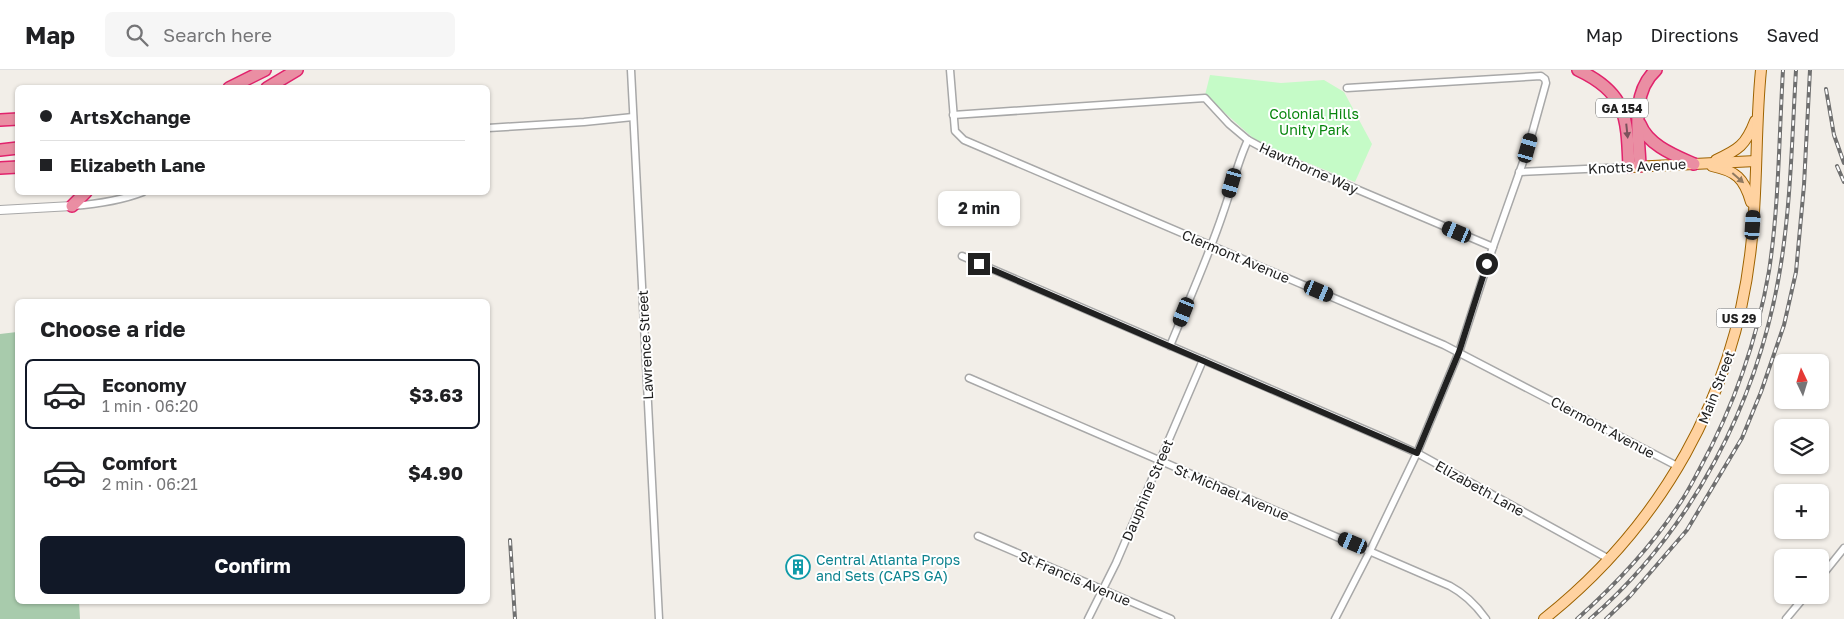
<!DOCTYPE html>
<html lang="en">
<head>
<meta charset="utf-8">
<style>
  :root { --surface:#fff; --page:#f6f6f6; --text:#202124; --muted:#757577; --line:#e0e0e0; --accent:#111827 }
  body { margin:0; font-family:"Golos Text",sans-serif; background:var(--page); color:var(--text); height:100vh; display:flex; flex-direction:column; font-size:19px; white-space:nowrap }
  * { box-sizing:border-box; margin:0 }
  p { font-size:16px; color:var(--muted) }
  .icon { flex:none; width:28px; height:28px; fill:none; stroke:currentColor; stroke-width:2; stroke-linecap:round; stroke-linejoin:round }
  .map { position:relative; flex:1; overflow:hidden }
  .details { position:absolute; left:15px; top:229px; width:475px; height:305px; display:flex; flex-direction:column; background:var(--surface); border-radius:8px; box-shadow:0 1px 4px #0004 }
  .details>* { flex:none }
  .guide { position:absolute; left:15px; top:15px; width:475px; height:110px; border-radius:8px; box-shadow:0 1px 4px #0004; display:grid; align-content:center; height:110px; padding:0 25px; background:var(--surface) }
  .needle { width:32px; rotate:356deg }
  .fabs { position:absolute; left:1774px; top:284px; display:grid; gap:10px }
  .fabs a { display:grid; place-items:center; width:55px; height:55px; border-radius:8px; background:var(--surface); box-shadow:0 1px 4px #0004; font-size:25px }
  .end { position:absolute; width:22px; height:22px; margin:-11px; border:6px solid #212121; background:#fff; box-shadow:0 0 0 2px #fff }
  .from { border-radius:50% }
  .bubble { position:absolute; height:35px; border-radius:8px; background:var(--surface); box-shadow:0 1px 4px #0004; font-size:16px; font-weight:700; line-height:35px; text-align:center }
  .car { position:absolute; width:15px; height:30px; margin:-15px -8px; border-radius:6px; box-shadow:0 0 4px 1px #0007; background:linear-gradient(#222 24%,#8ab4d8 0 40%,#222 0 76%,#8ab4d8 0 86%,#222 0) }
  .guide b { display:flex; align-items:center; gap:18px; height:48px; font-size:19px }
  .guide b+b { border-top:1px solid var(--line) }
  .guide i { width:12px; height:12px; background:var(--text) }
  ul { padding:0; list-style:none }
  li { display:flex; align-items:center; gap:15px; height:70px; margin:0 10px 8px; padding:0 15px; border:2px solid transparent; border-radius:8px }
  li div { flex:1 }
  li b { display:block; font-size:19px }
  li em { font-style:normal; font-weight:700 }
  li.current { border-color:var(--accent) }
  li>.icon { width:45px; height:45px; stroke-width:1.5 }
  h2 { padding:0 25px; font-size:22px; line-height:60px }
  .action { display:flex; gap:10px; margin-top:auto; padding:10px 25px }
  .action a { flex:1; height:58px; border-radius:8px; background:var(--accent); color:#fff; font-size:20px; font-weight:700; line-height:58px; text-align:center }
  header { display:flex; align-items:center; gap:30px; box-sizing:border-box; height:70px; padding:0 25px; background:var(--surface); border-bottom:1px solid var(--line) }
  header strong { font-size:24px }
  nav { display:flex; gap:28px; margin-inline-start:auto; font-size:18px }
  .search { width:350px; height:45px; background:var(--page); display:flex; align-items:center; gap:12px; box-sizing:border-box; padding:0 18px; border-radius:8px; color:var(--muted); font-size:19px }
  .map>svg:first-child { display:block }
  .cemetery { fill:#a8cbac }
  .park { fill:#c5fbc7 }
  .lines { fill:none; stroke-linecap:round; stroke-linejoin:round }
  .minor-casing { stroke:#a8a8a8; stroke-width:9 }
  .tertiary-casing { stroke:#a8a8a8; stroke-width:10 }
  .primary-casing { stroke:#9e6300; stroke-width:12 }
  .motorway-casing { stroke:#e1236c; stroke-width:14 }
  .minor { stroke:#fff; stroke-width:6 }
  .tertiary { stroke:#fff; stroke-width:8 }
  .primary { stroke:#ffd2a0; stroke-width:10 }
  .motorway { stroke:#ea8ea3; stroke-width:11 }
  .rail-casing { stroke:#6f6f6f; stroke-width:4 }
  .rail { stroke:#fff; stroke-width:2; stroke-dasharray:5.5; stroke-linecap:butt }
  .oneway { fill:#7b525c }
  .oneway2 { fill:#907a60 }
  .route { stroke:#212121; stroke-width:6 }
  .labels { text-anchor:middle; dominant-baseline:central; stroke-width:4; stroke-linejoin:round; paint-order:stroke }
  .shield { fill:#fff; stroke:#646464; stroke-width:1 }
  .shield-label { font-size:12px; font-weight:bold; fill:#212121 }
  .park-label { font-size:14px; fill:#08860e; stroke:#fff }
  .street-label { font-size:14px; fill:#212121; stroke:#fff }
  .culture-label { font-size:14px; fill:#0d838f; stroke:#fff; text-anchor:start }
</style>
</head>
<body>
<header>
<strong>Map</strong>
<div class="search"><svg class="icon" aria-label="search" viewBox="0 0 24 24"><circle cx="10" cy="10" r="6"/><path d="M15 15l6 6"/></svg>Search here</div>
<nav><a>Map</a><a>Directions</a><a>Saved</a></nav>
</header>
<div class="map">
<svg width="1844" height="549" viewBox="0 0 1844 549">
  <rect width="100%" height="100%" fill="#f2eee8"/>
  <path class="cemetery" d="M 17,262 L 18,531 L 79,531 L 80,549 L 0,549 L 0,264 Z"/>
  <path class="park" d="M 1210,5 L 1281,13 L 1324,10 L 1344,22 L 1372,74 L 1355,112 L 1273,79 L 1253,68 L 1205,25 Z"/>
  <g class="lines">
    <g class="minor-casing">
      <g id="minor">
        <path d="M 631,0 L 659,549"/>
        <path d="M 950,0 L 955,61 L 964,70 L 1444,275 L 1679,397"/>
        <path d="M 953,45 L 1205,28 L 1229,54 L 1248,70 L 1276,85 L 1493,177"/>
        <path d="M 488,58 L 584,52 L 633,47"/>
        <path d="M 1519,102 L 1629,97"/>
        <path d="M 73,136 C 97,134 120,131 143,122"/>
        <path d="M 962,186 L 1384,368 L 1417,383 L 1609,489"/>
        <path d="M 1170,276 C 1188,232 1208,188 1223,143 C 1232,118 1237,93 1248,70"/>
        <path d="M 969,308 L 1450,516 C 1465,524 1476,535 1486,549"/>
        <path d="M 978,466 L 1171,549"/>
        <path d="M 1820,508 L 1844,478"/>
        <path d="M 1088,549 L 1116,493 L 1203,290"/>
        <path d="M 1335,549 L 1370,481 L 1417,383 L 1459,282 L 1493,177 L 1528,78 L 1546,13 L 1545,9 L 1541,6 L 1347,18"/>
        <path d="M 1786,549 L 1806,525"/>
      </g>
    </g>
    <g class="tertiary-casing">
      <path id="tertiary" d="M 0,140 L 72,136"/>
    </g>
    <g class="primary-casing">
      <g id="primary">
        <path d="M 1716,90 C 1738,80 1746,75 1755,51"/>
        <path d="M 1712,96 C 1736,101 1744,108 1751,132"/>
        <path d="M 1632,97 L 1756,91"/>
        <path d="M 1544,549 C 1661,456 1735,326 1751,177 C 1758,118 1755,59 1761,0"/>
      </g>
    </g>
    <g class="motorway-casing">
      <g id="motorway">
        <path d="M 1578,0 C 1627,23 1627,47 1629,97"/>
        <path d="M 229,18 L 265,0"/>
        <path d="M 267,18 L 297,0"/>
        <path d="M 0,50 L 18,49"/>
        <path d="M 1640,54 C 1648,75 1674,85 1694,94"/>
        <path d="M 0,80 L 18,78"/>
        <path d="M 1640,96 C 1639,65 1630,23 1656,0"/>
        <path d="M 0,98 L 18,97"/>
        <path d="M 72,136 L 86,122"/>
      </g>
    </g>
    <use href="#minor" class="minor"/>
    <use href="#tertiary" class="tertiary"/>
    <use href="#primary" class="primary"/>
    <use href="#motorway" class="motorway"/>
    <g class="rail-casing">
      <g id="rail">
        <path d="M 1826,19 L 1834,65 L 1844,93"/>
        <path d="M 1837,96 L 1844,112"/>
        <path d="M 510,470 L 515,549"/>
        <path d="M 1577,549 C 1615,515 1652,476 1680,433 C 1687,423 1693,411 1699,400 C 1733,338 1757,271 1769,201 C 1779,135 1779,66 1783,0"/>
        <path d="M 1590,549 C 1692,461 1758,332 1780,200 C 1791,134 1792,66 1796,0"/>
        <path d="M 1606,549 L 1630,526 L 1687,460 L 1742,368 L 1761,322 L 1784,255 L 1796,202 L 1804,115 L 1810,0"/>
      </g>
    </g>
    <use href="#rail" class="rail"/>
  </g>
  <defs><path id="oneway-solid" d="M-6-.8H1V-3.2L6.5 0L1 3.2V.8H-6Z" transform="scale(1.25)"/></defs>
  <use class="oneway" href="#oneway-solid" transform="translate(1627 61) rotate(84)"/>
  <use class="oneway2" href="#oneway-solid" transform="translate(1738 108) rotate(41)"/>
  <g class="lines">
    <path class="route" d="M 979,194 L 1417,383 L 1459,282 L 1487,194"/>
  </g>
  <defs>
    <g id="building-ring" transform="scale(1.25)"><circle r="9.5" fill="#fff" stroke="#0f9aa8" stroke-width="1.5"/><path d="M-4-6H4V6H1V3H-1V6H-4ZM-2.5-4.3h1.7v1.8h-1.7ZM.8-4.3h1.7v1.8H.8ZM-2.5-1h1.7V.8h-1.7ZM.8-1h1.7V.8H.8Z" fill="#0f9aa8"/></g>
  </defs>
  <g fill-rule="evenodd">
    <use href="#building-ring" x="798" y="497"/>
  </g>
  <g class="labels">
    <g class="shield">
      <rect x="1596" y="28.5" width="52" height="19" rx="4"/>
      <rect x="1716.5" y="238.5" width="45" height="19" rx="4"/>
    </g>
    <g class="shield-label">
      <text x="1622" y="38">GA 154</text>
      <text x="1739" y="248">US 29</text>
    </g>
    <g class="park-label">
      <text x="1314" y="43">Colonial Hills<tspan x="1314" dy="16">Unity Park</tspan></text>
    </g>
    <g class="street-label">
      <text transform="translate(1637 96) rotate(-3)">Knotts Avenue</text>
      <text transform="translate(1309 98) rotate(24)">Hawthorne Way</text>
      <text transform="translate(1236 186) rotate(23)">Clermont Avenue</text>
      <text transform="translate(645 275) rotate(-93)">Lawrence Street</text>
      <text transform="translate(1716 317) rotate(-69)">Main Street</text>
      <text transform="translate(1603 357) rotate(28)">Clermont Avenue</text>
      <text transform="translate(1480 418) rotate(29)">Elizabeth Lane</text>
      <text transform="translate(1147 420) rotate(-67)">Dauphine Street</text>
      <text transform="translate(1232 422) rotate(23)">St Michael Avenue</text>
      <text transform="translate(1075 508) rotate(23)">St Francis Avenue</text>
    </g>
    <g class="culture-label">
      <text x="816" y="489">Central Atlanta Props<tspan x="816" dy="16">and Sets (CAPS GA)</tspan></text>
    </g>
  </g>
</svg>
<div class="fabs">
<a><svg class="needle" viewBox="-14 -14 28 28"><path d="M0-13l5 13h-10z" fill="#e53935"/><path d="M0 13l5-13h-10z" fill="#757577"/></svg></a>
<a><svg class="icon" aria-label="layers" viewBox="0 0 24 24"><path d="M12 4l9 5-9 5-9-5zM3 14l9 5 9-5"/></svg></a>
<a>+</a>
<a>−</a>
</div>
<i class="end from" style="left:1487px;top:194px"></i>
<i class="end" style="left:979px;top:194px"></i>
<div class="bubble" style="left:938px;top:121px;width:82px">2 min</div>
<i class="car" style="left:1528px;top:78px;rotate:16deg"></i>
<i class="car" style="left:1232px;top:113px;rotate:196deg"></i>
<i class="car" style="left:1753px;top:155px;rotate:4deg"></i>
<i class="car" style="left:1457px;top:162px;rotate:293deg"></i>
<i class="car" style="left:1319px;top:221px;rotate:113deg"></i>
<i class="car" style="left:1184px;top:242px;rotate:202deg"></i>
<i class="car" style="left:1353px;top:473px;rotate:293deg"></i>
<div class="guide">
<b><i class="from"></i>ArtsXchange</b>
<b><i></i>Elizabeth Lane</b>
</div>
<section class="details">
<h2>Choose a ride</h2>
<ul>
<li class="current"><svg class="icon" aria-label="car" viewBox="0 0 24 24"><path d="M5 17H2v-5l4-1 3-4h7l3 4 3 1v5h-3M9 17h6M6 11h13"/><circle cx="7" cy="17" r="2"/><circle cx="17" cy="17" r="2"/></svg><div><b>Economy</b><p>1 min · 06:20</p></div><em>$3.63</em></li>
<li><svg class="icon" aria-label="car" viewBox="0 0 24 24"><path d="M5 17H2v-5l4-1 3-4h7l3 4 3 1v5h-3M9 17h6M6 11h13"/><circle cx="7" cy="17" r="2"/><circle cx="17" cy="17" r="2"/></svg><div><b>Comfort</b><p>2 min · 06:21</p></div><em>$4.90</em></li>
</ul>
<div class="action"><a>Confirm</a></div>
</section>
</div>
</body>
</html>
